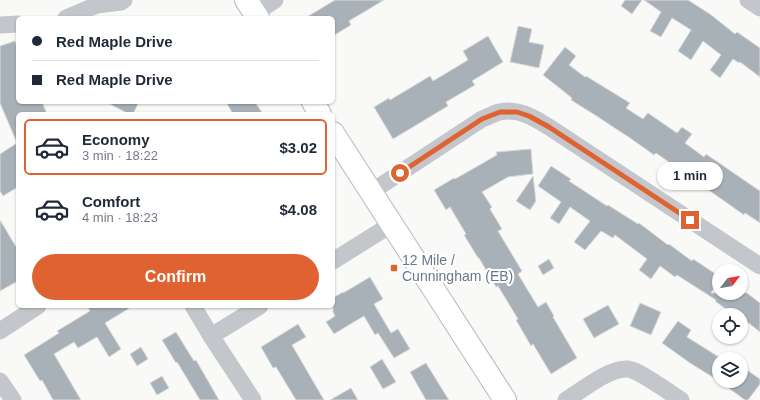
<!DOCTYPE html>
<html lang="en">
<head>
<meta charset="utf-8">
<style>
  :root { --surface:#fff; --page:#f2f2f3; --text:#1f2937; --muted:#747a83; --line:#e0e1e3; --accent:#e06230 }
  body { margin:0; font-family:Arial,sans-serif; background:var(--page); color:var(--text); height:100vh; display:flex; flex-direction:column; font-size:15px; white-space:nowrap }
  * { box-sizing:border-box; margin:0 }
  p { font-size:13px; color:var(--muted) }
  .icon { flex:none; width:22px; height:22px; fill:none; stroke:currentColor; stroke-width:2; stroke-linecap:round; stroke-linejoin:round }
  .map { position:relative; flex:1; overflow:hidden }
  .details { position:absolute; left:16px; top:112px; width:319px; height:196px; display:flex; flex-direction:column; background:var(--surface); border-radius:6px; box-shadow:0 1px 3px #0004 }
  .details>* { flex:none }
  .top-card { position:absolute; left:16px; top:16px; width:319px; height:88px; border-radius:6px; box-shadow:0 1px 3px #0004; display:grid; align-content:center; height:88px; padding:0 16px; background:var(--surface) }
  .needle { width:26px; rotate:59deg }
  .controls { position:absolute; left:712px; top:264px; display:grid; gap:8px }
  .controls a { display:grid; place-items:center; width:36px; height:36px; border-radius:50%; background:var(--surface); box-shadow:0 1px 3px #0004; font-size:20px }
  .end { position:absolute; width:18px; height:18px; margin:-9px; border:5px solid #e06230; background:#fff; box-shadow:0 0 0 2px #fff }
  .from { border-radius:50% }
  .bubble { position:absolute; height:28px; border-radius:14px; background:var(--surface); box-shadow:0 1px 3px #0004; font-size:13px; font-weight:700; line-height:28px; text-align:center }
  .top-card b { display:flex; align-items:center; gap:14px; height:38px; font-size:15px }
  .top-card b+b { border-top:1px solid var(--line) }
  .top-card i { width:10px; height:10px; background:var(--text) }
  ul { padding:7px 0 0; list-style:none }
  li { display:flex; align-items:center; gap:12px; height:56px; margin:0 8px 6px; padding:0 8px; border:2px solid transparent; border-radius:6px }
  li div { flex:1 }
  li b { display:block; font-size:15px }
  li em { font-style:normal; font-weight:700 }
  li.selected { border-color:var(--accent) }
  li>.icon { width:36px; height:36px; stroke-width:1.5 }
  .button { display:flex; gap:8px; margin-top:auto; padding:8px 16px }
  .button a { flex:1; height:46px; border-radius:24px; background:var(--accent); color:#fff; font-size:16px; font-weight:700; line-height:46px; text-align:center }
  .map>svg:first-child { display:block }
  .building { fill:#a9b1b8; stroke:#dbdbd9 }
  .lines { fill:none; stroke-linecap:round; stroke-linejoin:round }
  .major-casing { stroke:#b6babe; stroke-width:24 }
  .minor { stroke:#c3c6ca; stroke-width:17 }
  .major { stroke:#fff; stroke-width:22 }
  .route { stroke:#e06230; stroke-width:5 }
  .poi-dot { fill:#e06230; stroke:#fff; stroke-width:1.5 }
  .labels { text-anchor:middle; dominant-baseline:central; stroke-width:4; stroke-linejoin:round; paint-order:stroke }
  .poi-label { font-size:14px; fill:#697887; stroke:#fff; text-anchor:start }
</style>
</head>
<body>
<div class="map">
<svg width="760" height="400" viewBox="0 0 760 400">
  <rect width="100%" height="100%" fill="#f9f9f7"/>
  <g class="building">
    <path d="M 335,0 L 384,0 L 349,21 L 351,25 L 333,36 L 333,18 L 305,18 Z"/>
    <path d="M 625,0 L 642,0 L 632,14 L 621,6 Z"/>
    <path d="M 644,0 L 688,0 L 710,14 L 735,34 L 737,32 L 760,48 L 760,77 L 740,62 L 739,63 L 733,59 L 720,78 L 710,70 L 721,55 L 703,41 L 691,60 L 678,51 L 691,30 L 672,18 L 661,37 L 650,31 L 661,12 Z"/>
    <path d="M 518,26 L 532,29 L 529,42 L 544,45 L 539,68 L 510,62 Z"/>
    <path d="M 488,36 L 503,62 L 472,81 L 475,85 L 446,102 L 448,106 L 393,139 L 374,107 L 389,98 L 390,100 L 430,76 L 433,81 L 468,60 L 463,51 Z"/>
    <path d="M 15,41 L 18,50 L 18,102 L 42,102 L 47,114 L 18,114 L 18,187 L 3,196 L 0,191 L 0,154 L 17,143 L 0,103 L 0,46 Z"/>
    <path d="M 565,47 L 576,56 L 569,65 L 585,77 L 586,76 L 630,103 L 626,108 L 643,119 L 648,113 L 677,133 L 682,127 L 692,134 L 685,143 L 704,157 L 706,154 L 760,191 L 760,223 L 745,213 L 744,215 L 656,153 L 654,155 L 630,138 L 595,115 L 571,100 L 572,98 L 543,75 Z"/>
    <path d="M 106,102 L 139,102 L 133,114 L 129,114 Z"/>
    <path d="M 226,102 L 255,102 L 263,114 L 233,114 Z"/>
    <path d="M 531,149 L 533,174 L 508,177 L 482,192 L 492,207 L 490,209 L 502,229 L 498,231 L 522,271 L 518,274 L 538,307 L 546,302 L 554,316 L 553,317 L 577,358 L 551,374 L 533,344 L 531,346 L 516,320 L 518,319 L 498,286 L 496,287 L 479,258 L 478,258 L 464,235 L 466,234 L 450,207 L 446,210 L 434,190 L 454,178 L 455,179 L 497,155 L 496,152 Z"/>
    <path d="M 551,166 L 571,179 L 569,181 L 607,206 L 608,205 L 638,224 L 639,223 L 668,245 L 669,244 L 692,261 L 693,259 L 719,276 L 719,280 L 711,293 L 747,293 L 760,303 L 760,332 L 741,317 L 741,315 L 734,315 L 715,301 L 716,300 L 677,275 L 675,277 L 660,266 L 651,279 L 639,270 L 647,259 L 615,235 L 613,238 L 601,231 L 585,250 L 574,242 L 590,221 L 570,207 L 559,224 L 550,218 L 561,202 L 538,186 Z"/>
    <path d="M 533,176 L 536,201 L 530,210 L 516,201 Z"/>
    <path d="M 0,220 L 18,250 L 18,281 L 0,291 Z"/>
    <path d="M 549,259 L 554,268 L 543,275 L 538,266 Z"/>
    <path d="M 370,277 L 383,299 L 374,304 L 391,333 L 398,329 L 410,349 L 394,358 L 378,333 L 375,335 L 364,316 L 334,334 L 326,322 L 335,316 L 333,312 L 333,298 L 343,292 L 343,293 Z"/>
    <path d="M 640,303 L 661,312 L 651,335 L 630,326 Z"/>
    <path d="M 608,305 L 619,324 L 594,338 L 583,319 Z"/>
    <path d="M 87,306 L 133,306 L 105,323 L 121,349 L 109,357 L 97,337 L 78,348 L 74,342 L 54,354 L 81,400 L 53,400 L 42,380 L 40,381 L 24,355 L 59,333 L 57,331 L 90,311 Z"/>
    <path d="M 678,321 L 691,330 L 687,337 L 719,357 L 719,381 L 741,381 L 741,366 L 760,379 L 760,384 L 748,400 L 745,400 L 719,381 L 690,363 L 662,343 Z"/>
    <path d="M 298,324 L 306,337 L 292,345 L 324,400 L 296,400 L 276,367 L 273,368 L 261,347 Z"/>
    <path d="M 176,332 L 194,361 L 196,360 L 219,400 L 200,400 L 177,362 L 176,363 L 162,340 Z"/>
    <path d="M 141,347 L 148,359 L 137,366 L 130,354 Z"/>
    <path d="M 382,359 L 396,382 L 383,389 L 370,367 Z"/>
    <path d="M 426,363 L 442,389 L 449,400 L 426,400 L 410,372 Z"/>
    <path d="M 162,376 L 169,388 L 157,395 L 150,383 Z"/>
    <path d="M 351,388 L 358,400 L 330,400 Z"/>
  </g>
  <g class="lines">
    <g class="major-casing">
      <g id="major">
        <path d="M 246,0 L 258,18"/>
        <path d="M 313,102 L 320,114"/>
        <path d="M 333,133 L 505,400"/>
      </g>
    </g>
    <g class="minor">
      <path d="M 748,0 L 760,8"/>
      <path d="M 255,13 L 275,0"/>
      <path d="M 66,18 L 97,5 L 121,2 L 124,0"/>
      <path d="M 0,25 L 18,24"/>
      <path d="M 371,192 L 482,119 C 488,117 494,113 500,112 C 519,108 534,118 549,127 L 760,266"/>
      <path d="M 333,261 L 392,224"/>
      <path d="M 193,306 L 211,336 L 253,400"/>
      <path d="M 0,331 L 38,306"/>
      <path d="M 211,336 L 260,306"/>
      <path d="M 0,381 L 13,400"/>
      <path d="M 566,400 C 581,391 610,367 628,369 C 639,370 670,393 681,400"/>
    </g>
    <use href="#major" class="major"/>
  </g>
  <g class="lines">
    <path class="route" d="M 400,173 L 482,119 L 500,112 L 517,112 L 529,116 L 549,127 L 690,220"/>
  </g>
  <rect class="poi-dot" x="390" y="264" width="8" height="8" rx="2"/>
  <g class="labels">
    <g class="poi-label">
      <text x="402" y="260">12 Mile /<tspan x="402" dy="16">Cunningham (EB)</tspan></text>
    </g>
  </g>
</svg>
<div class="controls">
<a><svg class="needle" viewBox="-14 -14 28 28"><path d="M0-13l5 13h-10z" fill="#e53935"/><path d="M0 13l5-13h-10z" fill="#747a83"/></svg></a>
<a><svg class="icon" aria-label="locate" viewBox="0 0 24 24"><circle cx="12" cy="12" r="6"/><path d="M12 2v4M12 18v4M2 12h4M18 12h4"/></svg></a>
<a><svg class="icon" aria-label="layers" viewBox="0 0 24 24"><path d="M12 4l9 5-9 5-9-5zM3 14l9 5 9-5"/></svg></a>
</div>
<i class="end from" style="left:400px;top:173px"></i>
<i class="end" style="left:690px;top:220px"></i>
<div class="bubble" style="left:657px;top:162px;width:66px">1 min</div>
<div class="top-card">
<b><i class="from"></i>Red Maple Drive</b>
<b><i></i>Red Maple Drive</b>
</div>
<section class="details">
<ul>
<li class="selected"><svg class="icon" aria-label="car" viewBox="0 0 24 24"><path d="M5 17H2v-5l4-1 3-4h7l3 4 3 1v5h-3M9 17h6M6 11h13"/><circle cx="7" cy="17" r="2"/><circle cx="17" cy="17" r="2"/></svg><div><b>Economy</b><p>3 min · 18:22</p></div><em>$3.02</em></li>
<li><svg class="icon" aria-label="car" viewBox="0 0 24 24"><path d="M5 17H2v-5l4-1 3-4h7l3 4 3 1v5h-3M9 17h6M6 11h13"/><circle cx="7" cy="17" r="2"/><circle cx="17" cy="17" r="2"/></svg><div><b>Comfort</b><p>4 min · 18:23</p></div><em>$4.08</em></li>
</ul>
<div class="button"><a>Confirm</a></div>
</section>
</div>
</body>
</html>
